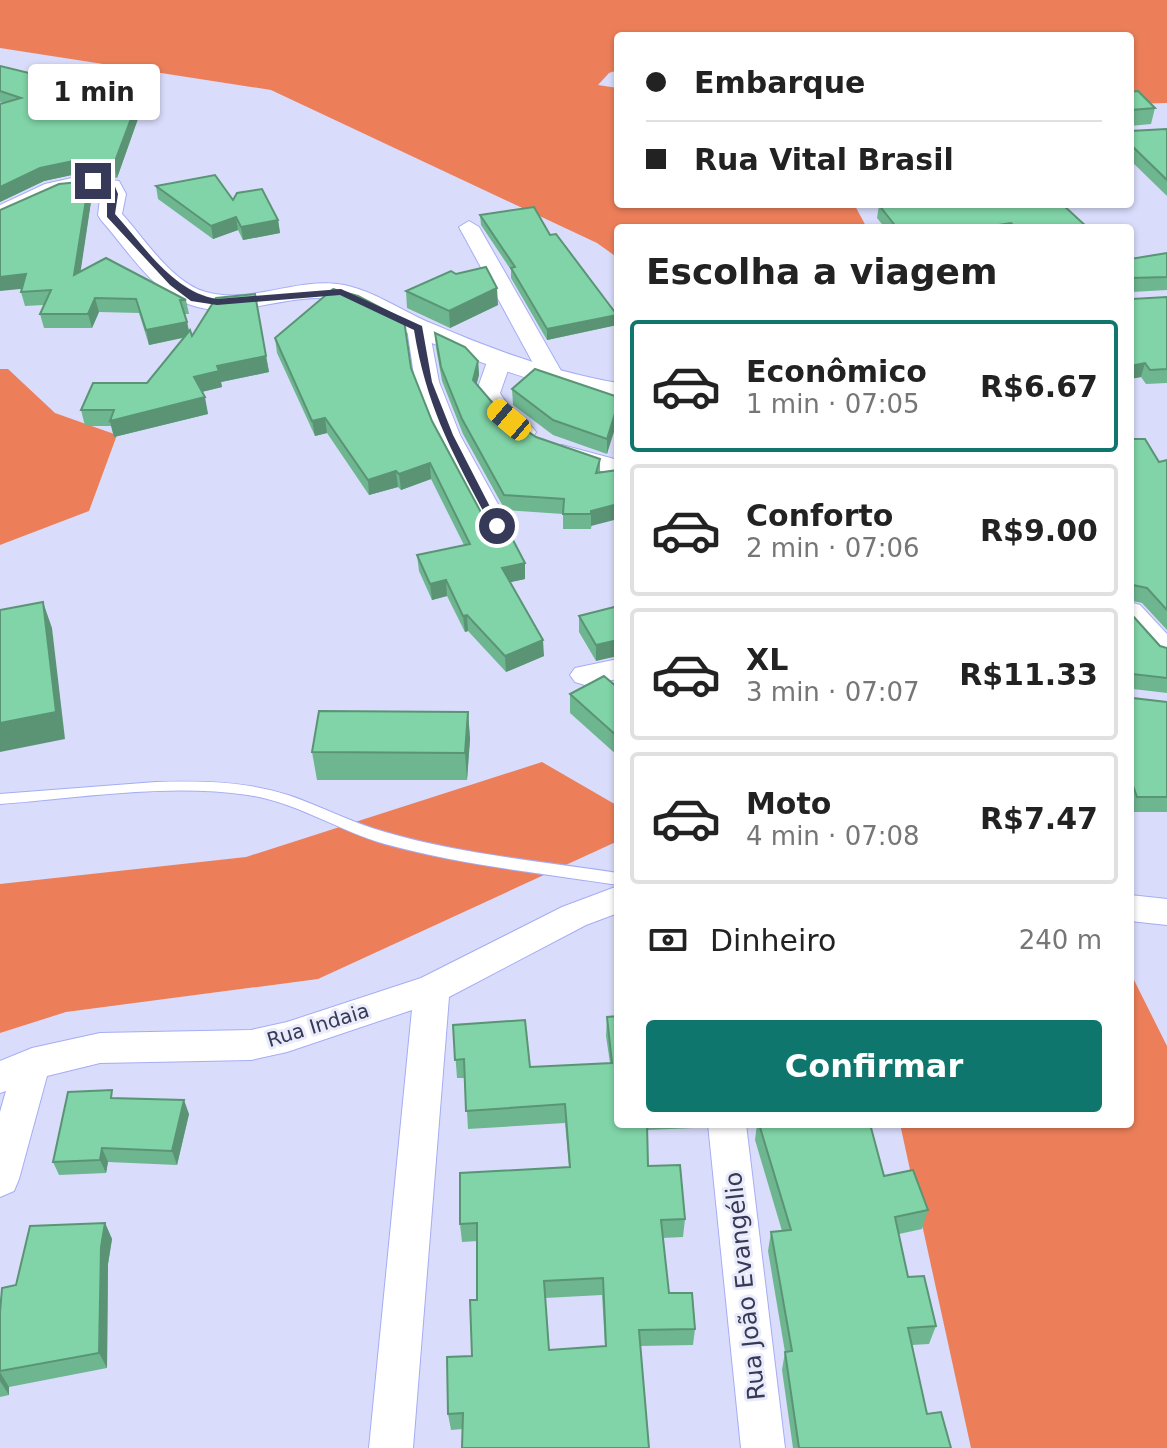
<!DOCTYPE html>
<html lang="pt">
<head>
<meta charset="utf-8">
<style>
  :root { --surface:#fff; --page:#f2f2f2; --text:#222; --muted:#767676; --line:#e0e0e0; --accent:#0f766e }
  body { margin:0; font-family:"DejaVu Sans",sans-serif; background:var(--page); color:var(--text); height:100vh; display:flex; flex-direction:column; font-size:30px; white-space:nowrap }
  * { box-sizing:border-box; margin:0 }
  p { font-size:26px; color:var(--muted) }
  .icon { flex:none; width:44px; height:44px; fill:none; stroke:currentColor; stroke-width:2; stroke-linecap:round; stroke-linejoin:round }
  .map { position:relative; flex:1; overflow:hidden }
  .sheet { position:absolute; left:614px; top:224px; width:520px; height:904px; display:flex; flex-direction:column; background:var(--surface); border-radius:8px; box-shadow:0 2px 6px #0004 }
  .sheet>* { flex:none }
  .hud { position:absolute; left:614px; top:32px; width:520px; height:176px; border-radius:8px; box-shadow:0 2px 6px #0004; display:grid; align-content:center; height:176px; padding:0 32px; background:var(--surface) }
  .end { position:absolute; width:36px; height:36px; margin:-18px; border:10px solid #363957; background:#fff; box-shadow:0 0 0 4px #fff }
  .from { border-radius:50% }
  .bubble { position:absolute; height:56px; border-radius:8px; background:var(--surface); box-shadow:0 2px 6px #0004; font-size:26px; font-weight:700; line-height:56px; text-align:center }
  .car { position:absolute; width:24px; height:48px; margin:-24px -12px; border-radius:10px; box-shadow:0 0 6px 2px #0007; background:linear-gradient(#f5c518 24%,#345 0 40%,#f5c518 0 76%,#345 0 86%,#f5c518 0) }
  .hud b { display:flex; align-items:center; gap:28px; height:76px; font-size:30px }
  .hud b+b { border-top:2px solid var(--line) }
  .hud i { width:20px; height:20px; background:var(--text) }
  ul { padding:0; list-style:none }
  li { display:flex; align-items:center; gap:24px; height:132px; margin:0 16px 12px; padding:0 16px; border:4px solid var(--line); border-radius:8px }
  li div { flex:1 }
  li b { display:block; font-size:30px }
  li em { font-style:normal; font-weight:700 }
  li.current { border-color:var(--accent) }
  li>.icon { width:72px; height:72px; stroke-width:1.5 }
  h2 { padding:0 32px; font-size:36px; line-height:96px }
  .pay { display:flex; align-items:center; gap:20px; height:88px; padding:0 32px; font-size:30px }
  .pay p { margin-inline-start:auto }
  .button { display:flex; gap:16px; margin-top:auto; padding:16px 32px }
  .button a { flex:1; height:92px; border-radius:8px; background:var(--accent); color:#fff; font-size:32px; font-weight:700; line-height:92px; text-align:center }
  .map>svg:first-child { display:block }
  .forest { fill:#ec7f5a }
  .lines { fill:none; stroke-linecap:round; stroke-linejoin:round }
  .service-casing { stroke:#a5acf5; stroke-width:2 }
  .minor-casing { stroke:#a5acf5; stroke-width:2 }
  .tertiary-casing { stroke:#a5acf5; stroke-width:2 }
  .service { fill:#fff; fill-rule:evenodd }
  .minor { fill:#fff; fill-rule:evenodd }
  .tertiary { fill:#fff; fill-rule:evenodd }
  .wall { fill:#6eb690; fill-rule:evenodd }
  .shaded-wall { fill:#5a9475 }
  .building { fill:#80d4a7; stroke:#5a9475; stroke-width:2; fill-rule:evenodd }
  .route { fill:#363957 }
  .labels { text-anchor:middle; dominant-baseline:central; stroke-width:6; stroke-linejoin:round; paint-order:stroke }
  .street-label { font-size:20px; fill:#363957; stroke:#e9ebfa }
  .near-street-label { font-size:24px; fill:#363957; stroke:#e9ebfa }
</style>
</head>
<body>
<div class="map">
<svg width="1167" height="1448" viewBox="0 0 1167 1448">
  <rect width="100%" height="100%" fill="#d9ddfb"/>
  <g class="forest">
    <path d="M 0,0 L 1167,0 L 1167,103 L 1130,104 L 1130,36 L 618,36 L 618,70 L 609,73 L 598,85 L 618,88 L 618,204 L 854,204 L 867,228 L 618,228 L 618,258 L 597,243 L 271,90 L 0,48 Z"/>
    <path d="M 0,369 L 8,369 L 55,413 L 117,435 L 89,511 L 0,545 Z"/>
    <path d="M 542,762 L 618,806 L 618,841 L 318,979 L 66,1012 L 0,1033 L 0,884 L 246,857 Z"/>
    <path d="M 1130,972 L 1167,1046 L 1167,1448 L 971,1448 L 900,1124 L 1130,1124 Z"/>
  </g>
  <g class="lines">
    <g class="service-casing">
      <path id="service" d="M 156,782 C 201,781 245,781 288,795 C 321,806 352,823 385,832 C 460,854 540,861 618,873 L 618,885 C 540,873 461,865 385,844 C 339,831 296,802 248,795 C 167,783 81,798 0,804 L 0,794 Z"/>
    </g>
    <g class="minor-casing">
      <g id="minor">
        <path d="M 469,221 L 479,227 L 564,376 L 560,381 L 544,381 L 540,376 L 459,227 Z"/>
        <path d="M 418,321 L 429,328 L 439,382 L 460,435 L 510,526 L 506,532 L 488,532 L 436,435 L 415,382 L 407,328 Z"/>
        <path d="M 500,352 L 512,359 L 500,393 C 509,410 525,417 536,432 L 533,437 C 507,444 486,413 476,393 L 488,359 Z"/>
        <path d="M 562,445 L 618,460 L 618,476 L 553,457 L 550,452 L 553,447 Z"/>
        <path d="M 1130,602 L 1140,605 L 1167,634 L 1167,662 L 1157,659 L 1130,629 Z"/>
        <path d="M 618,659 L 618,679 L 585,685 L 575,682 L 570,675 L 575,668 Z"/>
        <path d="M 618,886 L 618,913 L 586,925 L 449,997 L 413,1448 L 369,1448 L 412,1010 L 287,1052 L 251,1060 L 100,1063 L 47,1076 L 19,1179 L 14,1191 L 0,1197 L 0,1112 L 6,1091 L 0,1093 L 0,1061 L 32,1048 L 100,1033 L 251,1030 L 287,1022 L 421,978 L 562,907 Z"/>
        <path d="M 1130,895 L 1167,899 L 1167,925 L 1130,921 Z"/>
        <path d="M 708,1124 L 746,1124 L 785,1448 L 741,1448 Z"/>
      </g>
    </g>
    <g class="tertiary-casing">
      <path id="tertiary" d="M 81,176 L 119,181 L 126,194 L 122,214 C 145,239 172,283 206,292 C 250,305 298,276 344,285 C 377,292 403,312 433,324 C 493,350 554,372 618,383 L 618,401 C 548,388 481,364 415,336 C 390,326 366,306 339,300 C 288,290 238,323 188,304 C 152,291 126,248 101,220 L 98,215 L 101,191 L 62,194 L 0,222 L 0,205 L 45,184 Z"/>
    </g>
    <use href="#service" class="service"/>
    <use href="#minor" class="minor"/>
    <use href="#tertiary" class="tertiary"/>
  </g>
  <g class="wall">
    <path d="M 0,66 L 138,100 L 140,113 L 117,178 L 81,173 L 44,181 L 0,202 L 0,104 L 3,103 L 0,102 Z"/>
    <path d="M 1130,92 L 1155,108 L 1151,124 L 1130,126 L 1130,128 Z"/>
    <path d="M 1167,129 L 1167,196 L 1130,160 L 1130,131 Z"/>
    <path d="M 156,186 L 233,200 L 278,220 L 280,233 L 243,240 L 238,230 L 213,239 L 158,199 Z"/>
    <path d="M 92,195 L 80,272 L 186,300 L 189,314 L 185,314 L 189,331 L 192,336 L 266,356 L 269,372 L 221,382 L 222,387 L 202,392 L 208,414 L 114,437 L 111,426 L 85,426 L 81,410 L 147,383 L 183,338 L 149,345 L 139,313 L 99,312 L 92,328 L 44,328 L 40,314 L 44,305 L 25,306 L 21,292 L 22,289 Z"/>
    <path d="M 879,205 L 1088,228 L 885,228 L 877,218 Z"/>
    <path d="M 480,215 L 550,235 L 617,315 L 617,325 L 547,340 L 511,278 L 511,270 L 481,225 Z"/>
    <path d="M 1167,253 L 1167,290 L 1132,292 L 1132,299 L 1167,297 L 1167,383 L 1146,384 L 1141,377 L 1130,379 L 1130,259 Z"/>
    <path d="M 406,291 L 498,305 L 450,328 L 407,308 Z"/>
    <path d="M 435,333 L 478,361 L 479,375 L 476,384 L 502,414 L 536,437 L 600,459 L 600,472 L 591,529 L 563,529 L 563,514 L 505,510 L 463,434 L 442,381 L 436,348 Z"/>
    <path d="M 275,338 L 411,368 L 432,421 L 484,518 L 525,563 L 525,579 L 510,582 L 544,656 L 506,672 L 468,631 L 465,632 L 447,596 L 432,600 L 419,571 L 417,555 L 464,545 L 431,479 L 401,490 L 398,487 L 369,495 L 327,433 L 315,436 L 277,353 Z"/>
    <path d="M 512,389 L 618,397 L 607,454 L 553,435 L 513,405 Z"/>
    <path d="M 1130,439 L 1159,462 L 1167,460 L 1167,630 L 1142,603 L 1133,601 L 1133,616 L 1160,646 L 1167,648 L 1167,693 L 1133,689 L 1133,698 L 1167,702 L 1167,812 L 1132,812 L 1130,807 Z"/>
    <path d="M 618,606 L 596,661 L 579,632 L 579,616 Z"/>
    <path d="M 618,688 L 618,756 L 570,713 L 570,694 Z"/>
    <path d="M 468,712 L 470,739 L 467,780 L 317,780 L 312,752 Z"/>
    <path d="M 618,1016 L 618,1124 L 694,1124 L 693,1128 L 647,1130 L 648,1166 L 685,1219 L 683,1237 L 663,1238 L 669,1293 L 695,1329 L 693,1345 L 640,1346 L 463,1429 L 451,1430 L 448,1414 L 472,1356 L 477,1300 L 477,1241 L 462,1242 L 460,1224 L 569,1167 L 565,1123 L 468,1129 L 465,1078 L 457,1078 L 453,1025 L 530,1067 L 610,1063 L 606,1036 L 607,1017 ZM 602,1295 L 605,1346 L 549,1350 L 545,1298 Z"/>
    <path d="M 115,1098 L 189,1114 L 177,1165 L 108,1162 L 106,1173 L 59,1175 L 53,1162 Z"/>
    <path d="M 757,1124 L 870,1124 L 884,1176 L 928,1210 L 922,1229 L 899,1234 L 908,1277 L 936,1326 L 929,1344 L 912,1345 L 927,1414 L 951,1448 L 793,1448 L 782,1370 L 785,1352 L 768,1251 L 771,1232 L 782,1231 L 755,1140 Z"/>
    <path d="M 105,1223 L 112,1239 L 108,1264 L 107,1368 L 9,1387 L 9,1395 L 0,1397 L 0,1312 L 16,1285 Z"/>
  </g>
  <g class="shaded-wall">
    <path d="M 138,100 L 140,113 L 117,178 L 114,164 Z"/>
    <path d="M 78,160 L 81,173 L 44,181 L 0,202 L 0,187 L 40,168 Z"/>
    <path d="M 89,181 L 92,195 L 78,289 L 74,275 Z"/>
    <path d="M 236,217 L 238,230 L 213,239 L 211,226 Z"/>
    <path d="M 278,220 L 280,233 L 243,240 L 241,227 Z"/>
    <path d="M 1011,223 L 1010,228 L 979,228 Z"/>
    <path d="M 26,274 L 30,288 L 0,291 L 0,277 Z"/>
    <path d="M 497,288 L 498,305 L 450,328 L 449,311 Z"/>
    <path d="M 95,298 L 99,312 L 92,328 L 88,314 Z"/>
    <path d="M 617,315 L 617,325 L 547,340 L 547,329 Z"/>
    <path d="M 187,322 L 190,336 L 149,345 L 146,330 Z"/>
    <path d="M 266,356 L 269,372 L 221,382 L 222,387 L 197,393 L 194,377 L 217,366 Z"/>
    <path d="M 478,361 L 479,375 L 474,395 L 473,380 Z"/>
    <path d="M 1145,363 L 1141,377 L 1130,379 L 1130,366 Z"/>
    <path d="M 205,397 L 208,414 L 114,437 L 110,421 Z"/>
    <path d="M 618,404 L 618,419 L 607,454 L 607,439 Z"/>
    <path d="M 325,418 L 327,433 L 315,436 L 312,421 Z"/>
    <path d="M 430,463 L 431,479 L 401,490 L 399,474 Z"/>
    <path d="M 396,471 L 398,487 L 369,495 L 368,480 Z"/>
    <path d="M 618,504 L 618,519 L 591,526 L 591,511 Z"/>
    <path d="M 525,563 L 525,579 L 503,584 L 502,568 Z"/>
    <path d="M 446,580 L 447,596 L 432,600 L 430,584 Z"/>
    <path d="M 43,602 L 52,628 L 65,739 L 0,752 L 0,723 Z"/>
    <path d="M 467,615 L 468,631 L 465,632 L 463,616 Z"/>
    <path d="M 543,640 L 544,656 L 506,672 L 505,656 Z"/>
    <path d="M 618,640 L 618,656 L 596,661 L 596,645 Z"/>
    <path d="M 468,712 L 470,739 L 467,780 L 465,753 Z"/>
    <path d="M 184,1100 L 189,1114 L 177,1165 L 172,1151 Z"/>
    <path d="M 102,1148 L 108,1162 L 106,1173 L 100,1160 Z"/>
    <path d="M 105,1223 L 112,1239 L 108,1264 L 107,1368 L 99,1353 L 101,1247 Z"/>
    <path d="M 0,1372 L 9,1387 L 9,1395 L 0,1381 Z"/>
  </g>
  <g class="building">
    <path d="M 0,66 L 33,74 L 41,71 L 138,100 L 114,164 L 78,160 L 40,168 L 0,187 L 0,104 L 21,98 L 0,91 Z"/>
    <path d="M 1138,91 L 1155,108 L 1132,110 L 1131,124 L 1130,92 Z"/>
    <path d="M 1167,129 L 1167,180 L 1130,144 L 1130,131 Z"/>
    <path d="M 215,175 L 233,200 L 237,193 L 262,189 L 278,220 L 241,227 L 236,217 L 211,226 L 156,186 Z"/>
    <path d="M 89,181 L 74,275 L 106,258 L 186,300 L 180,300 L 187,322 L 146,330 L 136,299 L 95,298 L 88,314 L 40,314 L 51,290 L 21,292 L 26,274 L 0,277 L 0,210 L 59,184 Z"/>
    <path d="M 882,204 L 1062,204 L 1088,228 L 1016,228 L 1011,223 L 979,228 L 897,228 L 879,205 Z"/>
    <path d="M 534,207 L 550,235 L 556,234 L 617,315 L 547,329 L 511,268 L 515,267 L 480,215 Z"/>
    <path d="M 1167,253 L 1167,277 L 1131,278 L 1132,299 L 1167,297 L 1167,369 L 1150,370 L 1145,363 L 1130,366 L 1130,259 Z"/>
    <path d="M 486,267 L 497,288 L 449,311 L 406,291 L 451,271 L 456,274 Z"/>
    <path d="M 333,289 L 358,296 L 404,320 L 411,368 L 432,421 L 484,518 L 502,519 L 525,563 L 502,568 L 543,640 L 505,656 L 467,615 L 463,616 L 446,580 L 430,584 L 417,555 L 470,544 L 430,463 L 399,474 L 396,471 L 368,480 L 325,418 L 312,421 L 275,338 Z"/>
    <path d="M 255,294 L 266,356 L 217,366 L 219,371 L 194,377 L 205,397 L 110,421 L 114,410 L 81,410 L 93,383 L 147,383 L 190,330 L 192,336 L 216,298 Z"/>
    <path d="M 435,333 L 465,347 L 478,361 L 473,380 L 502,414 L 536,437 L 600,459 L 596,473 L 618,470 L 618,504 L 591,511 L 591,514 L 563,514 L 564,499 L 504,495 L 462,419 L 441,367 Z"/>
    <path d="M 535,369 L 618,397 L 618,404 L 607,439 L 553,420 L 512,389 Z"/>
    <path d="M 1130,439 L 1145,439 L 1159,462 L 1167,460 L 1167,610 L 1147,588 L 1133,585 L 1133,616 L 1160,646 L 1167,648 L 1167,678 L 1133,674 L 1133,698 L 1167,702 L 1167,797 L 1137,797 L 1130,777 Z"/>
    <path d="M 43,602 L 56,712 L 0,723 L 0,610 Z"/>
    <path d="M 618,606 L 618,640 L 596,645 L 579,616 Z"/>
    <path d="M 604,676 L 618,688 L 618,737 L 570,694 Z"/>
    <path d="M 319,711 L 468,712 L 465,753 L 312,752 Z"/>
    <path d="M 618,1016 L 618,1124 L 647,1124 L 648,1166 L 680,1165 L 685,1219 L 661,1220 L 669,1293 L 692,1293 L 695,1329 L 639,1330 L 649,1448 L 462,1448 L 463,1413 L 448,1414 L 447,1357 L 472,1356 L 470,1300 L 477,1300 L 477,1223 L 460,1224 L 460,1173 L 570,1167 L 565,1104 L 466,1111 L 464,1059 L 455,1060 L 453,1025 L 525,1020 L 530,1067 L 612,1063 L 607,1017 ZM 603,1278 L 606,1346 L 549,1350 L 544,1281 Z"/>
    <path d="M 112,1090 L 111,1098 L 184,1100 L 172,1151 L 102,1148 L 100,1160 L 53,1162 L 68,1092 Z"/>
    <path d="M 759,1124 L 870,1124 L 884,1176 L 913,1170 L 928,1210 L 895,1217 L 908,1277 L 924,1276 L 936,1326 L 908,1328 L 927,1414 L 941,1412 L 951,1448 L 799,1448 L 785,1352 L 792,1351 L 771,1232 L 791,1230 Z"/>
    <path d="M 105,1223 L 101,1247 L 99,1353 L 0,1371 L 0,1312 L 2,1288 L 16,1285 L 30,1226 Z"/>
  </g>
  <path class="route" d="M 93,178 L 114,184 L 118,194 L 115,214 C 144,246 173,292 217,299 L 341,289 L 422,326 L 432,382 L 453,435 L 501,528 L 491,526 C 454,455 427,410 414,330 L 340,295 L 217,305 L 191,301 L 170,285 L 107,217 L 107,188 L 90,183 Z"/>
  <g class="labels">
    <g class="street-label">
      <text transform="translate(318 1025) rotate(-17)">Rua Indaia</text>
    </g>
    <g class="near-street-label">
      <text transform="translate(745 1286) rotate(-96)">Rua João Evangélio</text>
    </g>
  </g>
</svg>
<i class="end from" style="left:497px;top:526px"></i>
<i class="end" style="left:93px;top:181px"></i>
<div class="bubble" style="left:28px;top:64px;width:132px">1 min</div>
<i class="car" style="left:509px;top:420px;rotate:310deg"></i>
<div class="hud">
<b><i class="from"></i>Embarque</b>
<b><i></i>Rua Vital Brasil</b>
</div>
<section class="sheet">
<h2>Escolha a viagem</h2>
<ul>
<li class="current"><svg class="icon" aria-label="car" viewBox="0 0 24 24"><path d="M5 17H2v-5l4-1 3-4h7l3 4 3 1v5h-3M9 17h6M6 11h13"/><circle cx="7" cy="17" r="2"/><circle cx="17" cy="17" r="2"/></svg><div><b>Econômico</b><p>1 min · 07:05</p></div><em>R$6.67</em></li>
<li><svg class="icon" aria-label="car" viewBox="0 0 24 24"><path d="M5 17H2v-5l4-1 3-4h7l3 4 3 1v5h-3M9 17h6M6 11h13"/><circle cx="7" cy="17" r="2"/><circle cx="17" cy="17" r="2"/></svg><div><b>Conforto</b><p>2 min · 07:06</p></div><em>R$9.00</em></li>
<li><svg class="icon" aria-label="car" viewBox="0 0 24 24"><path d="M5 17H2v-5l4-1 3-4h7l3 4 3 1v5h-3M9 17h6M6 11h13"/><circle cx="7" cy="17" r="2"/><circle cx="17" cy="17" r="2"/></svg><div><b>XL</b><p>3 min · 07:07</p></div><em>R$11.33</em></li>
<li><svg class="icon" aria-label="car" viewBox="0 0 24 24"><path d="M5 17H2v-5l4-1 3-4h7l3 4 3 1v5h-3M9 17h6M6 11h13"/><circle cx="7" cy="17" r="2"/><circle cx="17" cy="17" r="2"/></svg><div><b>Moto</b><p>4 min · 07:08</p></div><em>R$7.47</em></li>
</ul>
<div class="pay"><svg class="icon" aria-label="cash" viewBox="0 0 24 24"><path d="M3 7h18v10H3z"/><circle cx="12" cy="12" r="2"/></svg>Dinheiro<p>240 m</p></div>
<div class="button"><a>Confirmar</a></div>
</section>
</div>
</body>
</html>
